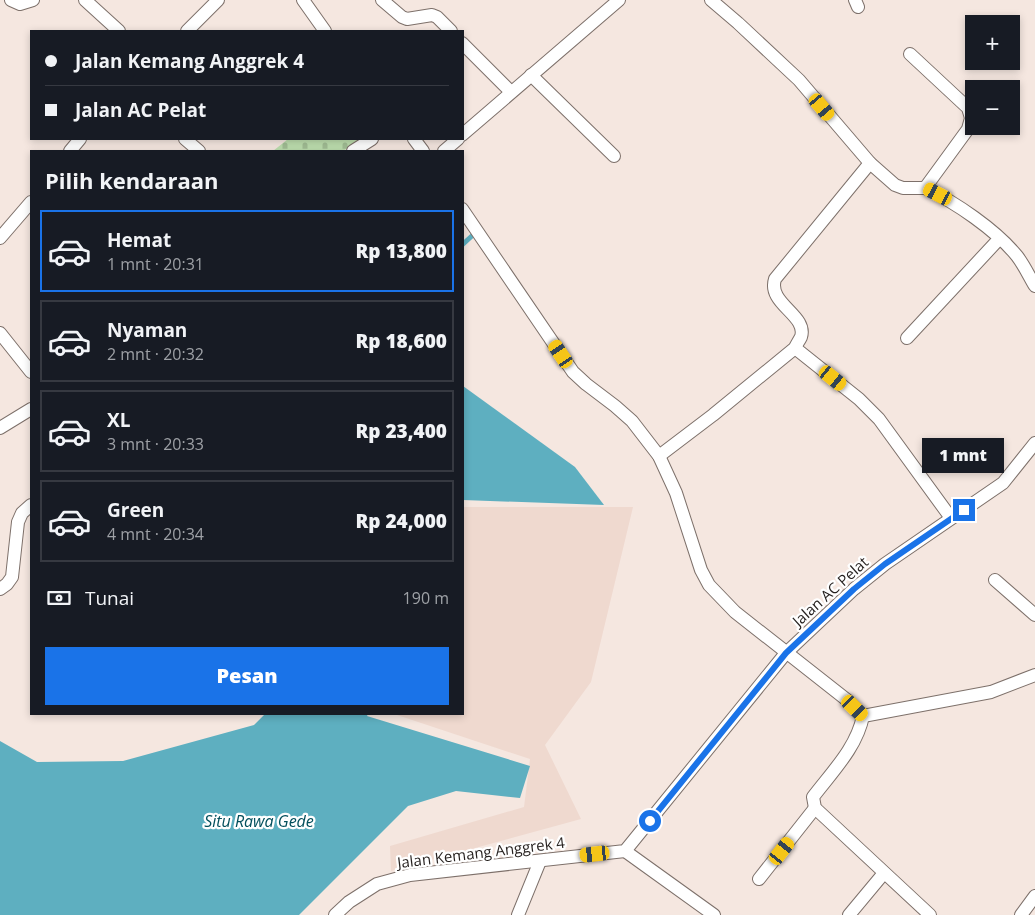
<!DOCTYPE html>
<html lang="id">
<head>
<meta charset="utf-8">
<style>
  :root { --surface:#171b24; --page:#242831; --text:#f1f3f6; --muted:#9ea1a6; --line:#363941; --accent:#1a73e8 }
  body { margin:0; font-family:"Open Sans",sans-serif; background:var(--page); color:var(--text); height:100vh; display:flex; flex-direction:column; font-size:19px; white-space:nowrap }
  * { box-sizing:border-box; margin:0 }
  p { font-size:16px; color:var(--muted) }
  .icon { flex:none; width:28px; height:28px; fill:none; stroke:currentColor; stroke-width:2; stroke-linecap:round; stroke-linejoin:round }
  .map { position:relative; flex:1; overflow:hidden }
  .panel { position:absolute; left:30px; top:150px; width:434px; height:565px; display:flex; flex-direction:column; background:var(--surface); border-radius:0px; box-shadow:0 2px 8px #0003 }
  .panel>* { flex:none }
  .guide { position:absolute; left:30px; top:30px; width:434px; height:110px; border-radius:0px; box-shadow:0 2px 8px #0003; display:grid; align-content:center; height:110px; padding:0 15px; background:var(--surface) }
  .controls { position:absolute; left:965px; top:15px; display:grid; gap:10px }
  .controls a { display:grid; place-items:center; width:55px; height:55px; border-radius:0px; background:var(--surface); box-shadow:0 2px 8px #0003; font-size:25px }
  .end { position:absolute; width:22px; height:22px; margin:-11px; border:6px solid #1a73e8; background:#fff; box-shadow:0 0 0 2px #fff }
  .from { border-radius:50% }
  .bubble { position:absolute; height:35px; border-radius:0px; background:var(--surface); box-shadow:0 2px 8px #0003; font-size:16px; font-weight:800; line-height:35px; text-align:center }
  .car { position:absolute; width:15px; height:30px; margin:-15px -8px; border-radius:6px; box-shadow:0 0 4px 1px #0007; background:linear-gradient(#f5c518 24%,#345 0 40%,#f5c518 0 76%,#345 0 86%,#f5c518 0) }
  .guide b { display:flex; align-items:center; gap:18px; height:48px; font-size:19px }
  .guide b+b { border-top:1px solid var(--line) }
  .guide i { width:12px; height:12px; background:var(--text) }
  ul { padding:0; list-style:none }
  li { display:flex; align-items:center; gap:15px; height:82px; margin:0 10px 8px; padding:0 5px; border:2px solid var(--line); border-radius:0px }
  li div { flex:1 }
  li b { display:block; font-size:19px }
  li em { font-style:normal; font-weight:800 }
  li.on { border-color:var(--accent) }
  li>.icon { width:45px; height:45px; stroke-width:1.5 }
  h2 { padding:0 15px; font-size:22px; line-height:60px }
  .pay { display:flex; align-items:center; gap:12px; height:55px; padding:0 15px; font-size:19px }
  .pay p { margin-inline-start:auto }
  .cta { display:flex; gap:10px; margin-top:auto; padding:10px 15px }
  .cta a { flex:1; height:58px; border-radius:0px; background:var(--accent); color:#fff; font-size:20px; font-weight:800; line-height:58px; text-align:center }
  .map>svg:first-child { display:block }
  .built { fill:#efd9cf }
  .cemetery { fill:url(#cemetery-stones) }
  .water { fill:#5eafc0 }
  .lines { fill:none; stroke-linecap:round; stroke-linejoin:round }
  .stream { stroke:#5eafc0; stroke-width:5 }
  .minor-casing { stroke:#7d706a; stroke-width:14 }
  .minor { stroke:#fff; stroke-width:12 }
  .route { stroke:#1a73e8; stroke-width:6 }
  .labels { text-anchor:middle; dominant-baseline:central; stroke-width:4.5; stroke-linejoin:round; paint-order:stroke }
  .street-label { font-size:15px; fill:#241f1d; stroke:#fff }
  .water-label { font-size:16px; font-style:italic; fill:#034f5c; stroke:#fff }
</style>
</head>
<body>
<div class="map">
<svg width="1035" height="915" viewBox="0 0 1035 915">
  <defs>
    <pattern id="cemetery-stones" width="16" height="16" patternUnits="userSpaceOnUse" patternTransform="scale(1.25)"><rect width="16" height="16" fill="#bddeae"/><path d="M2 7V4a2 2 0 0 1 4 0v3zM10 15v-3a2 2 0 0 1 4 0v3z" fill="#a2be95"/></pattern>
  </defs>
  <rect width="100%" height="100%" fill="#f5e7e0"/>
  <path class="built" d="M 463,507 L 633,507 L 591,682 L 545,745 L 581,819 L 391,871 L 390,846 L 524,807 L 530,759 L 394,714 L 462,714 Z"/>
  <path class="cemetery" d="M 288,139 L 363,139 L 343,151 L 273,151 Z"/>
  <g class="water">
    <path d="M 463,386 L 575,467 L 604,505 L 463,500 Z"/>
    <path d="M 265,714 L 368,714 L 367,716 L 530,766 L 520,798 L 456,791 L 408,806 L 299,915 L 0,915 L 0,741 L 37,762 L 123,761 L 254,725 Z"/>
  </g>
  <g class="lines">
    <path class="stream" d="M 462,245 L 474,234"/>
    <g class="minor-casing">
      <g id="minor">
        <path d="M 11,0 L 20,4 L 33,0"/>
        <path d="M 85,0 L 119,31"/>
        <path d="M 303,0 L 325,31"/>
        <path d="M 382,0 L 402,17 L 407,19 L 432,15 L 437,17 L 451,31"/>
        <path d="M 711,0 L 738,23 L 799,80 L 870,163 L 895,185 L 903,188 L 925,188"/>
        <path d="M 855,0 L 858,7"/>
        <path d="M 187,31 L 218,0"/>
        <path d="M 462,43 L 511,92"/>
        <path d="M 910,54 L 968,108 L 971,118 L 968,129 L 925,188 C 955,202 996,230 1017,256 C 1024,265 1029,276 1035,286"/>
        <path d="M 531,75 L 614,156"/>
        <path d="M 462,135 L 619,0"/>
        <path d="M 185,139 L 199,151"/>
        <path d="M 414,139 L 423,151"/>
        <path d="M 70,151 L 80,139"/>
        <path d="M 353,151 L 372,139"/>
        <path d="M 444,151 L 458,139"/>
        <path d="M 462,209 L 573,372 L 586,384 L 615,406 L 632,421 L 659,456 L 676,493 L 701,570 L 709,585 L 735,612 L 847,700 L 863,716 C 857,747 832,772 813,797 L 815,808 L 930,915"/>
        <path d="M 0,238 L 31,202"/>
        <path d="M 0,333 L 31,372"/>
        <path d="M 907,338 L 999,239"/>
        <path d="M 795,348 L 859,399 L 879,419 L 951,518"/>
        <path d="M 0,428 L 31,409"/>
        <path d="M 659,456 L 713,415 L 795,348 C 796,345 799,341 801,337 C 808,315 767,304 775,279 L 870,163"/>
        <path d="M 995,580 L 1035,615"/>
        <path d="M 0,589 L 7,584 L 12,577 L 18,522 L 22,513 L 31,505"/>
        <path d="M 863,716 L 991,692 L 1035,675"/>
        <path d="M 625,851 L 714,915"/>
        <path d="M 759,879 L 815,808"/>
        <path d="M 335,915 L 349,902 L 377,884 L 410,875 L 625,851 L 786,653 L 854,589 L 885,564 L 1003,483 L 1035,443"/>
        <path d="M 518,915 L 540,861"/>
        <path d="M 849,915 L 884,873"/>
        <path d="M 1021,915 L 1035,896"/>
      </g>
    </g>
    <use href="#minor" class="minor"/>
  </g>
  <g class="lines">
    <path class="route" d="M 650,821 L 786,653 L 854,589 L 885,564 L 964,510"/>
  </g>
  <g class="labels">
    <g class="street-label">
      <text transform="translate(830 591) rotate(-42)">Jalan AC Pelat</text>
      <text transform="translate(481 852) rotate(-7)">Jalan Kemang Anggrek 4</text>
    </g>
    <g class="water-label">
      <text x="259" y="821">Situ Rawa Gede</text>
    </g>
  </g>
</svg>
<div class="controls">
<a>+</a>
<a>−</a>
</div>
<i class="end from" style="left:650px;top:821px"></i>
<i class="end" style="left:964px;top:510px"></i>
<div class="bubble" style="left:922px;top:438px;width:82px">1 mnt</div>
<i class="car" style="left:822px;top:107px;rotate:140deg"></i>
<i class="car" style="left:938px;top:194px;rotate:297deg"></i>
<i class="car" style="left:561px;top:354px;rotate:326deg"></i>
<i class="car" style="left:833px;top:378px;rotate:129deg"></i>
<i class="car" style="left:855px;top:708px;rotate:134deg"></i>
<i class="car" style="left:782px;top:851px;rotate:38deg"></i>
<i class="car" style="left:595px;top:854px;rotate:264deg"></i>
<div class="guide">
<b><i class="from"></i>Jalan Kemang Anggrek 4</b>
<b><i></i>Jalan AC Pelat</b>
</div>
<section class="panel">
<h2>Pilih kendaraan</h2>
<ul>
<li class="on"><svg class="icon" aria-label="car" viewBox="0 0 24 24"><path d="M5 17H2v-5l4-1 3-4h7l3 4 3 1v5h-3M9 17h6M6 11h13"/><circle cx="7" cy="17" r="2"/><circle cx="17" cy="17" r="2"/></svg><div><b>Hemat</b><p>1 mnt · 20:31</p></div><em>Rp 13,800</em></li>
<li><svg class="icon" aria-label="car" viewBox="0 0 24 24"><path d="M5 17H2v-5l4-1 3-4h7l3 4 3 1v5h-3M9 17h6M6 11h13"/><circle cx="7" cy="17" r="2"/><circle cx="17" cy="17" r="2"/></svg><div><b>Nyaman</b><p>2 mnt · 20:32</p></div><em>Rp 18,600</em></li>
<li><svg class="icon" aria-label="car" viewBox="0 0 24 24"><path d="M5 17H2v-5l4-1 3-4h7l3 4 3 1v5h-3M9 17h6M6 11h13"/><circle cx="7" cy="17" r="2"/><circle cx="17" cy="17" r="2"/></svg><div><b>XL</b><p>3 mnt · 20:33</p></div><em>Rp 23,400</em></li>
<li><svg class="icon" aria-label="car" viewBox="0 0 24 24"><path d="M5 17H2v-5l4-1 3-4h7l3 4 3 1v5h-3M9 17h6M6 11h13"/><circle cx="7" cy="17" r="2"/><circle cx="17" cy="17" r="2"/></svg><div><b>Green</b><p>4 mnt · 20:34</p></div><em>Rp 24,000</em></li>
</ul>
<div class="pay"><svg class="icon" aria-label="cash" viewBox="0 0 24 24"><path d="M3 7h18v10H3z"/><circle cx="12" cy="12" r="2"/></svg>Tunai<p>190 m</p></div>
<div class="cta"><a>Pesan</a></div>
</section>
</div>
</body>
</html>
